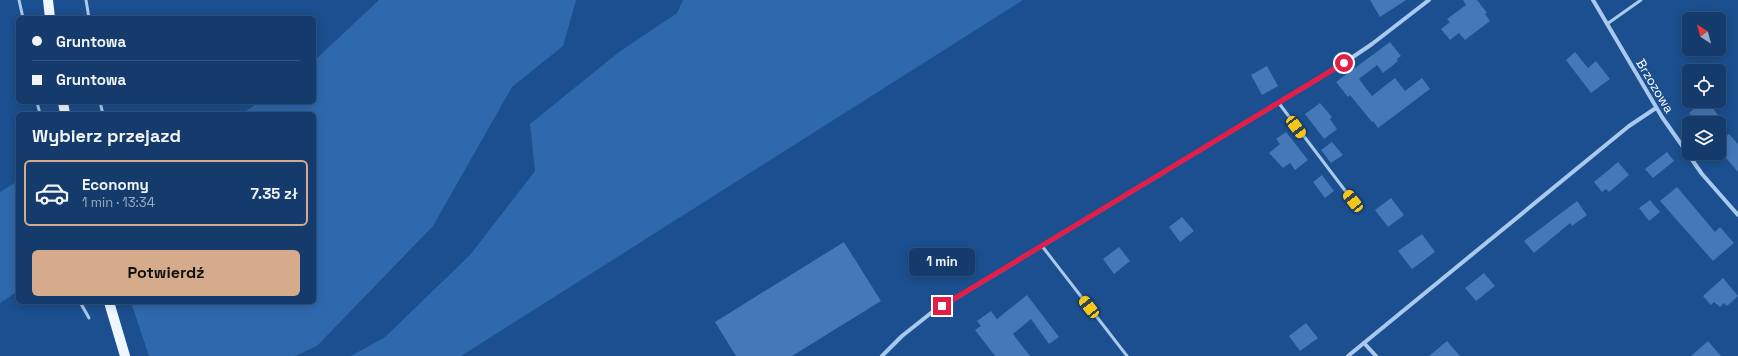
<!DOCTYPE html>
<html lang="pl">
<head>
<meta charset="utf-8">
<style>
  :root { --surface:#143b6b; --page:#1d4271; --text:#f1f3f6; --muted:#9dadc1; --line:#33557e; --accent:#d6ab8b }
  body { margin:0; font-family:"Space Grotesk",sans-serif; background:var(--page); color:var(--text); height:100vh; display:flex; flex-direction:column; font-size:15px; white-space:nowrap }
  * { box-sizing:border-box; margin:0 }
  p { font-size:13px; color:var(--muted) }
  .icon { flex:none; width:22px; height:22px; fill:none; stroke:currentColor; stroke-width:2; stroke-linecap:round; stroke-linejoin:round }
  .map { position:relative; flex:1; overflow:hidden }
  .details { position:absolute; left:16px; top:112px; width:300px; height:192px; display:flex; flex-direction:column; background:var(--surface); border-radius:6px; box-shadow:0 2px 10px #0003,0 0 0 1px var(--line) }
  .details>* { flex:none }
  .guide { position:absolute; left:16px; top:16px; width:300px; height:88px; border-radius:6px; box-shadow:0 2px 10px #0003,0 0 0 1px var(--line); display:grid; align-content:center; height:88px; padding:0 16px; background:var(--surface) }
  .needle { width:26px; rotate:324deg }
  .buttons { position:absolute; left:1682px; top:12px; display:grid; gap:8px }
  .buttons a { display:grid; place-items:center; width:44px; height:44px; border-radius:6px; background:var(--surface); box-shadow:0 2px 10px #0003,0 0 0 1px var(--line); font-size:20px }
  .end { position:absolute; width:18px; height:18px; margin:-9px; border:5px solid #e11d48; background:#fff; box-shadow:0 0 0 2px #fff }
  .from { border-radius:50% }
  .bubble { position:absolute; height:28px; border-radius:6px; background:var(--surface); box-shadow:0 2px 10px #0003,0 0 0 1px var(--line); font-size:13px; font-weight:700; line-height:28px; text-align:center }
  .car { position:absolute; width:12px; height:24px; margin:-12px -6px; border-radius:5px; box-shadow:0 0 3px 1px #0007; background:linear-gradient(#f5c518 24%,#345 0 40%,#f5c518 0 76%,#345 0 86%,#f5c518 0) }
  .guide b { display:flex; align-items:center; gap:14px; height:38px; font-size:15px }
  .guide b+b { border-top:1px solid var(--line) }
  .guide i { width:10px; height:10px; background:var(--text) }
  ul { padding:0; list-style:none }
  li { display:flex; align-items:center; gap:12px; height:66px; margin:0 8px 6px; padding:0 8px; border:2px solid var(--line); border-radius:6px }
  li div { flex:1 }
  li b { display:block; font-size:15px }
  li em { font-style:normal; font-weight:700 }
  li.on { border-color:var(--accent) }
  li>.icon { width:36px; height:36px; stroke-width:1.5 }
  h2 { padding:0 16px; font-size:18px; line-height:48px }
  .button { display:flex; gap:8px; margin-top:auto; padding:8px 16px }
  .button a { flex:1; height:46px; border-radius:6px; background:var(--accent); color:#111; font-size:16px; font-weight:700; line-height:46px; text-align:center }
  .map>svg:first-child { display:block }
  .green { fill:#2e69ad }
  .building { fill:#4478b7 }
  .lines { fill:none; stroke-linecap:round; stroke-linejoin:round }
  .lane { stroke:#a9c9ee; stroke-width:3 }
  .street { stroke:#a9c9ee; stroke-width:4 }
  .primary { stroke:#f0f6ff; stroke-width:10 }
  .route { stroke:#e11d48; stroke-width:5 }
  .labels { text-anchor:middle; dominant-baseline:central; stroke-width:3; stroke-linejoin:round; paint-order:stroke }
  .street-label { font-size:13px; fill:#fff; stroke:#1b4f8f }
</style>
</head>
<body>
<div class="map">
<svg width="1738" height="356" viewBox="0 0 1738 356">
  <rect width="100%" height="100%" fill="#1b4f8f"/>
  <g class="green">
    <path d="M 379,0 L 576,0 L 563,46 L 512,87 L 433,226 L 317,346 L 295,356 L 149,356 L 131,302 L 314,302 L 314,114 L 242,114 L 259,102 L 314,102 L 314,61 Z"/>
    <path d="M 683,0 L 1023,0 L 461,356 L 351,356 L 385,337 L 470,255 L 535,171 L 530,124 L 619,52 L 677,13 Z"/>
    <path d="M 18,181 L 18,291 L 0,303 L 0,192 Z"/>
  </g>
  <g class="building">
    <path d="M 1370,0 L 1406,0 L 1380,17 Z"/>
    <path d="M 1463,0 L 1477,0 L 1487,13 L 1485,14 L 1490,21 L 1465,40 L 1459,33 L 1450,40 L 1441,29 L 1450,22 L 1447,19 L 1466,5 Z"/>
    <path d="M 1390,42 L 1401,56 L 1397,59 L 1398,61 L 1383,73 L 1377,65 L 1359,79 L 1372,96 L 1395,78 L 1405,91 L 1422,78 L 1430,89 L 1378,128 L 1373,121 L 1372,122 L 1350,95 L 1348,97 L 1336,82 Z"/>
    <path d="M 1575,52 L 1588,68 L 1596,61 L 1610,79 L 1591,93 L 1566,60 Z"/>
    <path d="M 1267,66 L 1278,86 L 1262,95 L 1251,75 Z"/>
    <path d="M 1703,101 L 1719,101 L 1712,107 L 1720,118 L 1713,123 L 1698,123 L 1689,113 Z"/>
    <path d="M 1320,103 L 1332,117 L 1330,119 L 1337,129 L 1324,139 L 1305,114 Z"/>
    <path d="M 1286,132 L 1308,160 L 1295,170 L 1290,163 L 1283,168 L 1269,153 L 1280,144 L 1276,139 Z"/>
    <path d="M 1729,134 L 1738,144 L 1738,172 L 1719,150 L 1719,142 Z"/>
    <path d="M 1332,142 L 1343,155 L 1331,163 L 1321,150 Z"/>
    <path d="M 1667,152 L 1674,161 L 1653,178 L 1645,169 Z"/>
    <path d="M 1618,162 L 1629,175 L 1609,192 L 1606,189 L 1602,192 L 1594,182 Z"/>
    <path d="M 1322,175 L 1334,191 L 1325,198 L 1313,182 Z"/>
    <path d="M 1677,187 L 1715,232 L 1720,227 L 1734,243 L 1713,261 L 1660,201 Z"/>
    <path d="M 1391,198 L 1404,215 L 1388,227 L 1375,210 Z"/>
    <path d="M 1650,200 L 1660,212 L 1649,221 L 1639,208 Z"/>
    <path d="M 1577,201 L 1587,215 L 1572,226 L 1570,223 L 1534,253 L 1524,241 Z"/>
    <path d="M 1182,217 L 1194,231 L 1180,242 L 1169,227 Z"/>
    <path d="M 1422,234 L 1435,252 L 1412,269 L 1398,251 Z"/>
    <path d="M 844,242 L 881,301 L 792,356 L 736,356 L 715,322 Z"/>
    <path d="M 1119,247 L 1130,261 L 1114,274 L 1103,259 Z"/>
    <path d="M 1484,273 L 1495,286 L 1476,301 L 1465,288 Z"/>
    <path d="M 1723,278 L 1738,296 L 1727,306 L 1724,303 L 1720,307 L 1714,302 L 1711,305 L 1703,296 Z"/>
    <path d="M 1027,295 L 1059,337 L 1049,344 L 1031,319 L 1013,334 L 1030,356 L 995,356 L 975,330 L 981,326 L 977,321 L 991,311 L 997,319 Z"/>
    <path d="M 1306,323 L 1318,338 L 1300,351 L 1289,336 Z"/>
    <path d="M 1447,341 L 1460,356 L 1429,356 Z"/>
    <path d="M 1708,341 L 1721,356 L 1691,356 Z"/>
  </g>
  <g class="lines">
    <g class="lane">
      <path d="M 19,0 L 23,18"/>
      <path d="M 86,0 L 89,18"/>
      <path d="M 1607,24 L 1641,0"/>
      <path d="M 37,102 L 40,114"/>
      <path d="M 100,102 L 103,114"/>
      <path d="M 1278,102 L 1353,201"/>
      <path d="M 1042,246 L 1127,356"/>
      <path d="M 80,302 L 89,318"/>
    </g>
    <g class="street">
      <path d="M 1593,0 L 1662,117 L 1702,174 L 1738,215"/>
      <path d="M 1364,343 L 1376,356"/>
      <path d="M 882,356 L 902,336 L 931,313 L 1344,63 L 1372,44 L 1429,0"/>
      <path d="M 1348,356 L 1629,126 L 1656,108"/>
    </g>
    <g class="primary">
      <path d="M 48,0 L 50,18"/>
      <path d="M 63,102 L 65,114"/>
      <path d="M 109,302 L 125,356"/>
    </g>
  </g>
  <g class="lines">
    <path class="route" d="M 942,306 L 1344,63"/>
  </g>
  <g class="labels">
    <g class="street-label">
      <text transform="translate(1655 86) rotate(59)">Brzozowa</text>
    </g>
  </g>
</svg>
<div class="buttons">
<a><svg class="needle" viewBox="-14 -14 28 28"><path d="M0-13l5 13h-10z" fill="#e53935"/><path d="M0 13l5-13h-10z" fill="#9dadc1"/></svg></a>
<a><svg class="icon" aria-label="locate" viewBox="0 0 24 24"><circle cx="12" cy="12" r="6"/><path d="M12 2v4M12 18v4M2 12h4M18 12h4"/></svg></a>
<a><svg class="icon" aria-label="layers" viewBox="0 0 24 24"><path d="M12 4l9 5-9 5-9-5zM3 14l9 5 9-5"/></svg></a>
</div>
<i class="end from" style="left:1344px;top:63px"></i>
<i class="end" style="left:942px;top:306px"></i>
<div class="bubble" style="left:909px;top:248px;width:66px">1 min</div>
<i class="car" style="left:1296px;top:127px;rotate:143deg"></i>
<i class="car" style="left:1353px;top:201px;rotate:322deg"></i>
<i class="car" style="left:1089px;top:307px;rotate:322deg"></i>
<div class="guide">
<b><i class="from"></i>Gruntowa</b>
<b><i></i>Gruntowa</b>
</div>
<section class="details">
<h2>Wybierz przejazd</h2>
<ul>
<li class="on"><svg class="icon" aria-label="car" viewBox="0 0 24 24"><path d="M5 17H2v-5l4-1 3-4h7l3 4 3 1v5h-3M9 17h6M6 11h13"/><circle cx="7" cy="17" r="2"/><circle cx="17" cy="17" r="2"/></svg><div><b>Economy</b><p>1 min · 13:34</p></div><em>7.35 zł</em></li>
</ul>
<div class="button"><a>Potwierdź</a></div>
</section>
</div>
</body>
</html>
